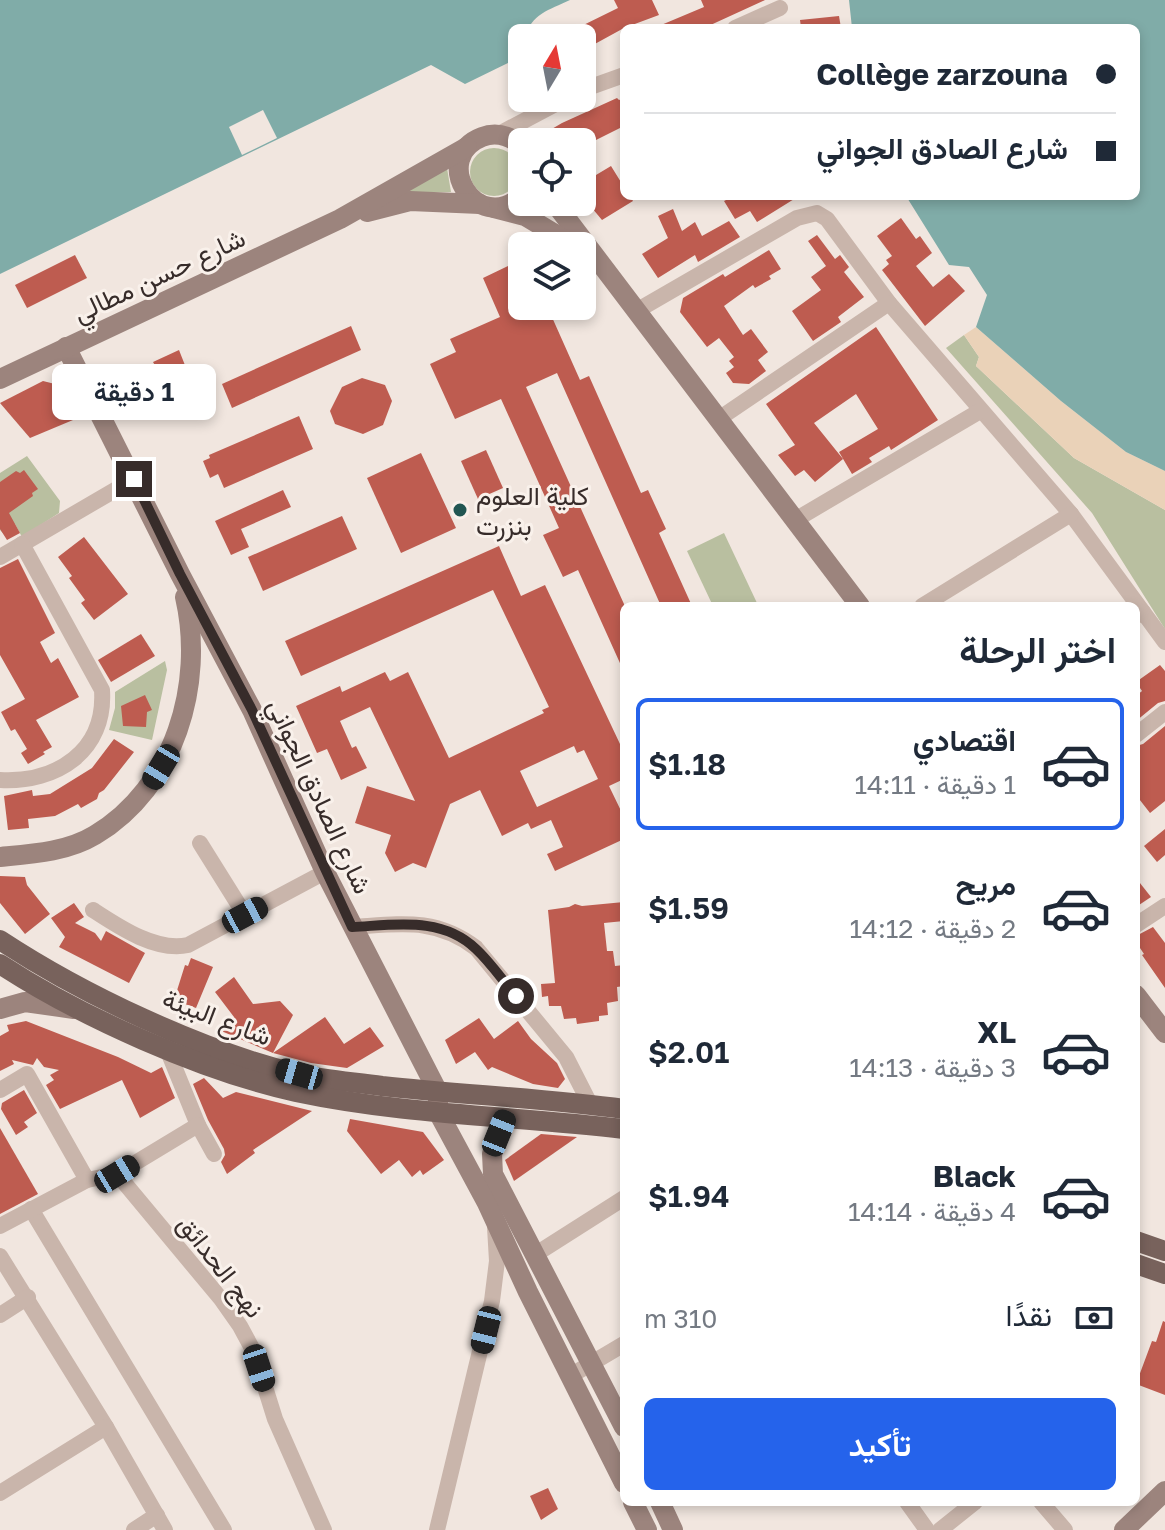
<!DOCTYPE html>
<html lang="ar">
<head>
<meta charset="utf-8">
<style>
  :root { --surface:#fff; --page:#f6f6f7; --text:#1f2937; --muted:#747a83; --line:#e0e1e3; --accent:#2563eb }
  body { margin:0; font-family:"Golos Text",Vazirmatn,sans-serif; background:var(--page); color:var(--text); direction:rtl; height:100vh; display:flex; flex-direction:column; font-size:30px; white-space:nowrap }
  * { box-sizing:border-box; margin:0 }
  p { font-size:26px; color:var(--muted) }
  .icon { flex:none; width:44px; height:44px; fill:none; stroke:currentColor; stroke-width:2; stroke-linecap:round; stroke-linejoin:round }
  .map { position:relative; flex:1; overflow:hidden; direction:ltr }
  .panel { position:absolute; left:620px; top:602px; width:520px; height:904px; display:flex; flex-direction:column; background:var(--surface); border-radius:12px; box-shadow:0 4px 12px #0003; direction:rtl }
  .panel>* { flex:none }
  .banner { position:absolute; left:620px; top:24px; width:520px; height:176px; border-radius:12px; box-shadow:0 4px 12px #0003; direction:rtl; display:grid; align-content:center; height:176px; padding:0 24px; background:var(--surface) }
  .needle { width:52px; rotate:10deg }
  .controls { position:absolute; left:508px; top:24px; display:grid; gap:16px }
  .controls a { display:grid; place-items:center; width:88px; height:88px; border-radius:12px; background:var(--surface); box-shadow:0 4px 12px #0003; font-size:40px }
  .end { position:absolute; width:36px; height:36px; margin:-18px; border:10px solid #372c2a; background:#fff; box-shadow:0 0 0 4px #fff }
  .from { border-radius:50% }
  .bubble { position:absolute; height:56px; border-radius:12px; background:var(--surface); box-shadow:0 4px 12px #0003; font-size:26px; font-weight:600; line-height:56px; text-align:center; direction:rtl }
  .car { position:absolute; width:24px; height:48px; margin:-24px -12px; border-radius:10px; box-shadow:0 0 6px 2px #0007; background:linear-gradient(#222 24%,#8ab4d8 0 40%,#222 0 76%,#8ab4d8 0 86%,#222 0) }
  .banner b { display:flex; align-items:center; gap:28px; height:76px; font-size:30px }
  .banner b+b { border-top:2px solid var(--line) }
  .banner i { width:20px; height:20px; background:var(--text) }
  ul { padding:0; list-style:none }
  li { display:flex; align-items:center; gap:24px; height:132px; margin:0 16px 12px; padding:0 8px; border:4px solid transparent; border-radius:12px }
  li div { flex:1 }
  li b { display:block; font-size:30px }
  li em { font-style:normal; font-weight:600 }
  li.active { border-color:var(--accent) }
  li>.icon { width:72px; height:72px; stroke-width:1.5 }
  h2 { padding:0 24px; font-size:36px; line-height:96px }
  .pay { display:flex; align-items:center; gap:20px; height:88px; padding:0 24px; font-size:30px }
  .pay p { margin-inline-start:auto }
  .button { display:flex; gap:16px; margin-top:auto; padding:16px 24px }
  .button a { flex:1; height:92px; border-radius:12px; background:var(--accent); color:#fff; font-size:32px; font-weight:600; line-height:92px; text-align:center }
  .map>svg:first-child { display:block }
  .green { fill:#b9bfa0 }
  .sand { fill:#ead2b8 }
  .water { fill:#80aca8 }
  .pier { fill:#f1e6df }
  .building { fill:#be5c50; fill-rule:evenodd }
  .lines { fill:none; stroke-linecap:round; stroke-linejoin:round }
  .street { stroke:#c9b5ab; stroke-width:16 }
  .secondary { stroke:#9c847d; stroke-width:20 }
  .primary { stroke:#78625c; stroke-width:20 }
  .route { stroke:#372c2a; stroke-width:10 }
  .poi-dot { fill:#225652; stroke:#f9f1eb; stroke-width:3 }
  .labels { text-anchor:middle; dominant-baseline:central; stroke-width:6; stroke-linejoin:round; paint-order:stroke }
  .street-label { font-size:26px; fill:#372c2a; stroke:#f9f1eb }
  .poi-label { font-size:26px; fill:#372c2a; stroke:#f9f1eb; text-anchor:start }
</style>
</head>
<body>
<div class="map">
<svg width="1165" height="1530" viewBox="0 0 1165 1530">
  <rect width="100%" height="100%" fill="#f1e6df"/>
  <g class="green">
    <circle cx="494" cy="172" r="24"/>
    <path d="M 447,168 L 451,192 L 401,193 Z"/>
    <path d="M 964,335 L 979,357 L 976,366 L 1074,458 L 1165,510 L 1165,629 L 1092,513 L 946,348 Z"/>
    <path d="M 27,456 L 60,501 L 59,513 L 22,537 L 15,524 L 3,533 L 0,530 L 0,473 Z"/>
    <path d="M 724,533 L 757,603 L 750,606 L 713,606 L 687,551 Z"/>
    <path d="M 165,661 L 167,670 L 152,740 L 109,730 L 115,708 L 115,692 Z"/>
  </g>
  <path class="sand" d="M 976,327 L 1061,401 L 1126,452 L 1165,471 L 1165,510 L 1074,458 L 976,366 L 979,357 L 964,335 Z"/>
  <g class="water">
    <path d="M 0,0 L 570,0 C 549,10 531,14 525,38 L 522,38 L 520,57 L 465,84 L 431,65 L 0,274 Z"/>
    <path d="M 849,0 L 1165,0 L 1165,471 L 1126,452 L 1061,401 L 976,327 L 987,295 L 969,267 L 949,265 L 906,196 L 1136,196 L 1136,28 L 852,28 Z"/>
  </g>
  <path class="pier" d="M 263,110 L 277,138 L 242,155 L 229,127 Z"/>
  <g class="building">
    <path d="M 614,0 L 652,0 L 659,15 L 624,28 L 582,51 L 582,38 L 557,38 L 618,8 Z"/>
    <path d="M 701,0 L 765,0 L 704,28 L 654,28 L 704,7 Z"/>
    <path d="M 839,16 L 841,28 L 801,28 L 800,20 Z"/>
    <path d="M 617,98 L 619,100 L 624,98 L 624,126 L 582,147 L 582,142 L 534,142 L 533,140 L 562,123 Z"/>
    <path d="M 582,155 L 596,175 L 611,166 L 624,187 L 624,196 L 630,196 L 633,201 L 602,220 L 592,208 L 596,204 L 582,185 Z"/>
    <path d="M 734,196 L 799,196 L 757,222 L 750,211 L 735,219 L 724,201 Z"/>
    <path d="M 673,209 L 682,231 L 695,222 L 702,236 L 729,221 L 740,237 L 698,262 L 695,255 L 658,278 L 642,254 L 668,238 L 658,216 Z"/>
    <path d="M 901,218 L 916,239 L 920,236 L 932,253 L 916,266 L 933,287 L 949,274 L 965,291 L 925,326 L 882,270 L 889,264 L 886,260 L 892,256 L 877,236 Z"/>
    <path d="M 817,235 L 835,259 L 840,255 L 849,267 L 844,272 L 864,297 L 838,317 L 841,322 L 813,341 L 792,311 L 821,290 L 811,277 L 826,266 L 808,241 Z"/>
    <path d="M 769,250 L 781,269 L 769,276 L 771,279 L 755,288 L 753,285 L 724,306 L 743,335 L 751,329 L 768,352 L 758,360 L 766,371 L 749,384 L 733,383 L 726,373 L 734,367 L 729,361 L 734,357 L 719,338 L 707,347 L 680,312 L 683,298 L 723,274 L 725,277 Z"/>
    <path d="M 75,255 L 87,278 L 27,308 L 15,285 Z"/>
    <path d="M 508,266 L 511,275 L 522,270 L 522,306 L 547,306 L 580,380 L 589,376 L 641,493 L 648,490 L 666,529 L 659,533 L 692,606 L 661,606 L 557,373 L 526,387 L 624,604 L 624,672 L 578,570 L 563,577 L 543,535 L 559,528 L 501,399 L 455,419 L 430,364 L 456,352 L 450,339 L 500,317 L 483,278 Z"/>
    <path d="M 351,326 L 361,350 L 232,408 L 222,384 Z"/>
    <path d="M 876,327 L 938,420 L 891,450 L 889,446 L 869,458 L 872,462 L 852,474 L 839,452 L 878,429 L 856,394 L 814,423 L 843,459 L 815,482 L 804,470 L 795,476 L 778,455 L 795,445 L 766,404 Z"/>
    <path d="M 179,350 L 190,378 L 161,401 L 152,384 L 162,378 L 153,362 Z"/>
    <path d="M 362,378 L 385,385 L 392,401 L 383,425 L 363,434 L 335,424 L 330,411 L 342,387 Z"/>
    <path d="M 43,381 L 55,384 L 73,420 L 30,438 L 0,403 Z"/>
    <path d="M 299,416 L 313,449 L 224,488 L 218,474 L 210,478 L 203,461 L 210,458 L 209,455 Z"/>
    <path d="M 486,450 L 503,488 L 478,499 L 461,461 Z"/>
    <path d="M 421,453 L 456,528 L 401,553 L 367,478 Z"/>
    <path d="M 24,470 L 38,489 L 32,493 L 33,496 L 9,513 L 20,533 L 7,540 L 0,529 L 0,482 L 16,471 L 20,473 Z"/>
    <path d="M 283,490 L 291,507 L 241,529 L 249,547 L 231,555 L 215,521 Z"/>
    <path d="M 342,516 L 357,549 L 263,591 L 248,557 Z"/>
    <path d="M 84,537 L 128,594 L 94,620 L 81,603 L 85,600 L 69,578 L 72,576 L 58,557 Z"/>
    <path d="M 499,546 L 521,596 L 545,585 L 620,744 L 624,742 L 624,779 L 609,786 L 624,817 L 624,839 L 555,871 L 547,854 L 563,847 L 551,820 L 531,829 L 528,823 L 502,836 L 480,790 L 450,804 L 426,868 L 413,863 L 395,872 L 385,853 L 391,835 L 355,823 L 367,786 L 415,801 L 370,707 L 340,721 L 352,748 L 356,746 L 367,768 L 341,780 L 327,749 L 317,753 L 296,706 L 340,686 L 342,692 L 385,672 L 390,681 L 408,672 L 449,758 L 544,713 L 542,710 L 549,707 L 493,590 L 301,676 L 285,641 ZM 574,746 L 577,753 L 584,750 L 598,779 L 537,807 L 520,771 Z"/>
    <path d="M 18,559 L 55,633 L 40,642 L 51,663 L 58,658 L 79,697 L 36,720 L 52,747 L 43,752 L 45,754 L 28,764 L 21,753 L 27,749 L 15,729 L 11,731 L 1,712 L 25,699 L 0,655 L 0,568 Z"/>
    <path d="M 141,634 L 155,656 L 111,682 L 98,660 Z"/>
    <path d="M 1160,665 L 1165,671 L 1165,701 L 1158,703 L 1136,721 L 1136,696 L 1142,691 L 1136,682 Z"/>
    <path d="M 145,695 L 152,710 L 147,712 L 146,727 L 123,726 L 121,706 Z"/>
    <path d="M 1165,726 L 1165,801 L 1150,813 L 1136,795 L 1136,746 L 1143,744 Z"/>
    <path d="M 114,739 L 134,752 L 104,790 L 99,793 L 97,799 L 81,808 L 78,804 L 55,816 L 28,819 L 29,828 L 8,830 L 4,796 L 32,790 L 33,796 L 50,794 L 92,768 Z"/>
    <path d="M 1165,829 L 1165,855 L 1157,862 L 1144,846 Z"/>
    <path d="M 0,876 L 25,877 L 27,885 L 50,914 L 25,934 L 0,903 Z"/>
    <path d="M 1136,878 L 1151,897 L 1136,907 Z"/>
    <path d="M 624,902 L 624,921 L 604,923 L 607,951 L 613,951 L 615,966 L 624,965 L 624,986 L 617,987 L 618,1001 L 607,1003 L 608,1015 L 599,1016 L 599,1021 L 577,1024 L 576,1018 L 564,1019 L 561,1006 L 549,1006 L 548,996 L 542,997 L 541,984 L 555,983 L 548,910 L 569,907 L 575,904 L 582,906 Z"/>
    <path d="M 74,903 L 84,917 L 75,923 L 95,933 L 101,941 L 106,931 L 145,953 L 129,983 L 59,947 L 65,937 L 51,918 Z"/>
    <path d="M 1153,927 L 1165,943 L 1165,988 L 1142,955 L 1144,954 L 1136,942 L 1136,936 Z"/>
    <path d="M 191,958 L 213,967 L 196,1008 L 174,1000 L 185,965 L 188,966 Z"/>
    <path d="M 234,977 L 253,1004 L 280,1001 L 293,1015 L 273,1053 L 219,1030 L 234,1017 L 215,992 Z"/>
    <path d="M 325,1017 L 344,1044 L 370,1027 L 384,1046 L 347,1068 L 311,1063 L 273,1053 Z"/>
    <path d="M 479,1018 L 494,1039 L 518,1021 L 531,1039 L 557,1063 L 565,1079 L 558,1088 L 533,1084 L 492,1067 L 488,1070 L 475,1052 L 456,1064 L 445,1040 Z"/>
    <path d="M 26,1021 L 118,1057 L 151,1073 L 162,1067 L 175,1098 L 140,1118 L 122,1080 L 60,1109 L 46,1085 L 54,1080 L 50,1075 L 59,1070 L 44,1067 L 37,1058 L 33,1065 L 12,1060 L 14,1064 L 0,1071 L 0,1036 L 9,1031 L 7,1025 Z"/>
    <path d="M 204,1078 L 223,1098 L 236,1092 L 312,1111 L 253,1150 L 255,1153 L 227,1174 L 221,1162 L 225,1155 L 224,1149 L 208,1120 L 193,1084 Z"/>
    <path d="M 24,1090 L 37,1113 L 24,1122 L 28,1127 L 16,1135 L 1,1109 L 2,1103 Z"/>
    <path d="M 350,1119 L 423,1132 L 444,1160 L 423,1175 L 420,1170 L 412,1177 L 399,1160 L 381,1174 L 347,1131 Z"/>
    <path d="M 0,1128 L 38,1194 L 0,1214 Z"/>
    <path d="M 541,1134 L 577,1137 L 514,1181 L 505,1160 Z"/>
    <path d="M 1163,1321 L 1165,1322 L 1165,1395 L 1136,1384 L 1152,1341 L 1156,1342 Z"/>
    <path d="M 548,1488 L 558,1509 L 541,1520 L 530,1496 Z"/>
  </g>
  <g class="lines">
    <g class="street">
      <path d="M 735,28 L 780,8"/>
      <path d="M 582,90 L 624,75"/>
      <path d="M 499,134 L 567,98"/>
      <path d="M 638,310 L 797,218 L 817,213 L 827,219 L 889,303 L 1071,514 L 1143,612 L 1136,616"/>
      <path d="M 720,418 L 889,303"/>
      <path d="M 795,520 L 980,411"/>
      <path d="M 0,557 L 134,479"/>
      <path d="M 922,606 L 1071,514"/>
      <path d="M 1143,612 L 1165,642"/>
      <path d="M 1136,735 L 1165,712"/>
      <path d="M 0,780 C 57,783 106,751 102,690 L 22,544"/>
      <path d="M 200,843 L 245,915"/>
      <path d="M 93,910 C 119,927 156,952 188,945 L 325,872"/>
      <path d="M 1136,925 L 1165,906"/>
      <path d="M 352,927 C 400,924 435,917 476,948 L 566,1057 L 590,1104"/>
      <path d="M 167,1049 L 198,1125 L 214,1154"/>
      <path d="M 0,1090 L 27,1074 L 87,1180"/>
      <path d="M 117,1174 L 221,1299 L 240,1326 L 254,1352 L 275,1419 L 324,1530"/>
      <path d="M 31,1209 L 224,1530"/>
      <path d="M 0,1226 L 87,1180 L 117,1174 L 198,1125"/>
      <path d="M 536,1254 L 624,1198"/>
      <path d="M 0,1256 L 106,1427 L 165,1530"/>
      <path d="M 0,1315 L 28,1297"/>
      <path d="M 570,1376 L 624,1344"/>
      <path d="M 0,1493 L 106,1427"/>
      <path d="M 907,1502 L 927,1530"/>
      <path d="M 1041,1502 L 1065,1530"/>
      <path d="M 134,1530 L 157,1515"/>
      <path d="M 437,1530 L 492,1301 L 497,1261 L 495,1227"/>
      <path d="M 940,1530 L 975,1502"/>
    </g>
    <g class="secondary">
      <path d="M 522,146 C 510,136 497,131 482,137 C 430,157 475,237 522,196"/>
      <path d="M 554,202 L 860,606"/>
      <path d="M 494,208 L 525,216 L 575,246"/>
      <path d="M 367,212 L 410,201 L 480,204"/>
      <path d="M 66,347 L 180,574 L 252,710 L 325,872 L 438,1092 L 438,1112 L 487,1203 L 528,1292 L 624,1483"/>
      <path d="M 0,379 L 340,219 L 467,147"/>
      <path d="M 0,857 C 32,854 67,852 95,835 C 175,787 205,684 185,597"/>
      <path d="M 1136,995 L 1165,1033"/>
      <path d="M 0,1009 L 25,1002 L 74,1009"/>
      <path d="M 505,1118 L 492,1154 L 493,1174 L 624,1427"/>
      <path d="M 633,1502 L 647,1530"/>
      <path d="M 660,1502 L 673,1530"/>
      <path d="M 1124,1530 L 1165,1491"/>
    </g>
    <g class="primary">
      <path d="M 0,940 C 82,994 202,1051 298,1074 C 325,1080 354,1082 382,1086 C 463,1095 544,1098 624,1109"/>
      <path d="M 0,964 C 81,1017 202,1071 296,1092 C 404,1115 515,1116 624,1129"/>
      <path d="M 1136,1241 L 1165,1251"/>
      <path d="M 1136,1264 L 1165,1274"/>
    </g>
  </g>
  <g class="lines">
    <path class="route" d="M 134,479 L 180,574 L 252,710 L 352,927 C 395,925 442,916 476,949 C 491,963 503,981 516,996"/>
  </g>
  <circle class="poi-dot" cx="460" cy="510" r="8"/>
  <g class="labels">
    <g class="street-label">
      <text transform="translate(159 275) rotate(-25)">شارع حسن مطالي</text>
      <text transform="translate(320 796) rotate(65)">شارع الصادق الجواني</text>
      <text transform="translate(217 1017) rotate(21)">شارع البيئة</text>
      <text transform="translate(221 1266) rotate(52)">نهج الحدائق</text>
    </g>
    <g class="poi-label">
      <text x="476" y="495">كلية العلوم<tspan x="476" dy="30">بنزرت</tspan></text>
    </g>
  </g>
</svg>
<div class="controls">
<a><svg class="needle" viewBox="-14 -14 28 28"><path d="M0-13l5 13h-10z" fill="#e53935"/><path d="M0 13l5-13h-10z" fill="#747a83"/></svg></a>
<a><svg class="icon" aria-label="locate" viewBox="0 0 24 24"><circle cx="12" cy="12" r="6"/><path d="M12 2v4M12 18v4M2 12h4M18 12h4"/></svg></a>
<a><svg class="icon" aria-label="layers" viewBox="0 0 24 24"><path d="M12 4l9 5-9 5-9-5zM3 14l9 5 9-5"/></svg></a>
</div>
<i class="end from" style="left:516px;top:996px"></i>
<i class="end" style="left:134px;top:479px"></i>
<div class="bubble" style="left:52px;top:364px;width:164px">1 دقيقة</div>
<i class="car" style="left:161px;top:767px;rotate:211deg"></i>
<i class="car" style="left:245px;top:915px;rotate:62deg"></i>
<i class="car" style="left:299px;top:1074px;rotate:286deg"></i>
<i class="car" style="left:499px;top:1133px;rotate:22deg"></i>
<i class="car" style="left:117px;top:1174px;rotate:59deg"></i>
<i class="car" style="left:486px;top:1330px;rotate:194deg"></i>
<i class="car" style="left:259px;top:1368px;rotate:162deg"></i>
<div class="banner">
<b><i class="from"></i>Collège zarzouna</b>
<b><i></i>شارع الصادق الجواني</b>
</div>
<section class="panel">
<h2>اختر الرحلة</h2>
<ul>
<li class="active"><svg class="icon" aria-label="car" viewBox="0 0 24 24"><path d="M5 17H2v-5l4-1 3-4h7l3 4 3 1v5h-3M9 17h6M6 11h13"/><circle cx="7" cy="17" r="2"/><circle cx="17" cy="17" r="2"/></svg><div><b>اقتصادي</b><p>1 دقيقة · 14:11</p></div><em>$1.18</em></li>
<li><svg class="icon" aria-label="car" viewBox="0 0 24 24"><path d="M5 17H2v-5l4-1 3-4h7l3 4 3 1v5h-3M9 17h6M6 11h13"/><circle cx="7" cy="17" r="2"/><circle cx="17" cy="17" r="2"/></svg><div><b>مريح</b><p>2 دقيقة · 14:12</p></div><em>$1.59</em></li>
<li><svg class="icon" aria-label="car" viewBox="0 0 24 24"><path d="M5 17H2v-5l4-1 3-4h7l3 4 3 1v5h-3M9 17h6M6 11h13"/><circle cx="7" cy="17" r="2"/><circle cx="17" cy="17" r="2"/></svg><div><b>XL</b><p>3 دقيقة · 14:13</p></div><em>$2.01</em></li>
<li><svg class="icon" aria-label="car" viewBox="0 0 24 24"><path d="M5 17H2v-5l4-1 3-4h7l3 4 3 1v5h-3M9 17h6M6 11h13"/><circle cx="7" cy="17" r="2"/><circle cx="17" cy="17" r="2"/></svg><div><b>Black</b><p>4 دقيقة · 14:14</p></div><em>$1.94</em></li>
</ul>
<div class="pay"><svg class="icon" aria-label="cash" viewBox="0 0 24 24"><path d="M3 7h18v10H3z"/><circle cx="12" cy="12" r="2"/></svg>نقدًا<p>310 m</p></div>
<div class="button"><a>تأكيد</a></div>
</section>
</div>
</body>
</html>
